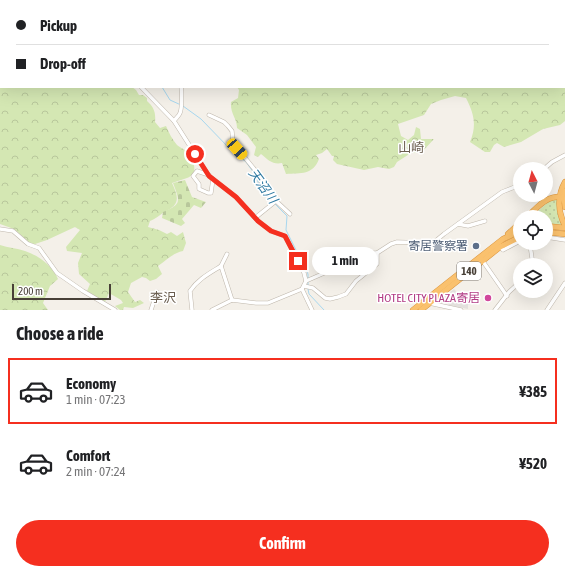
<!DOCTYPE html>
<html lang="en">
<head>
<meta charset="utf-8">
<style>
  :root { --surface:#fff; --page:#f2f2f2; --text:#202124; --muted:#757577; --line:#e0e0e0; --accent:#f52f1f }
  body { margin:0; font-family:"Asap Condensed","Noto Sans JP",sans-serif; background:var(--page); color:var(--text); height:100vh; display:flex; flex-direction:column; font-size:15px; white-space:nowrap }
  * { box-sizing:border-box; margin:0 }
  p { font-size:13px; color:var(--muted) }
  .icon { flex:none; width:22px; height:22px; fill:none; stroke:currentColor; stroke-width:2; stroke-linecap:round; stroke-linejoin:round }
  .map { position:relative; height:310px; overflow:hidden }
  .drawer { display:flex; flex-direction:column; background:var(--surface); flex:1 }
  .drawer>* { flex:none }
  .top-card { position:absolute; left:0px; top:0px; width:565px; height:88px; box-shadow:0 4px 16px #0002; display:grid; align-content:center; height:88px; padding:0 16px; background:var(--surface) }
  .needle { width:26px; rotate:354deg }
  .fabs { position:absolute; left:513px; top:162px; display:grid; gap:8px }
  .fabs a { display:grid; place-items:center; width:40px; height:40px; border-radius:50%; background:var(--surface); box-shadow:0 4px 16px #0002; font-size:20px }
  .scale { position:absolute; left:12px; bottom:10px; width:99px; box-sizing:border-box; padding-left:4px; border:2px solid #484037; border-top:0; font-size:11px; line-height:14px; white-space:nowrap; color:#484037; -webkit-text-stroke:3px #fff; paint-order:stroke }
  .end { position:absolute; width:18px; height:18px; margin:-9px; border:5px solid #f52f1f; background:#fff; box-shadow:0 0 0 2px #fff }
  .from { border-radius:50% }
  .bubble { position:absolute; height:28px; border-radius:14px; background:var(--surface); box-shadow:0 4px 16px #0002; font-size:13px; font-weight:700; line-height:28px; text-align:center }
  .car { position:absolute; width:12px; height:24px; margin:-12px -6px; border-radius:5px; box-shadow:0 0 3px 1px #0007; background:linear-gradient(#f5c518 24%,#345 0 40%,#f5c518 0 76%,#345 0 86%,#f5c518 0) }
  .top-card b { display:flex; align-items:center; gap:14px; height:38px; font-size:15px }
  .top-card b+b { border-top:1px solid var(--line) }
  .top-card i { width:10px; height:10px; background:var(--text) }
  ul { padding:0; list-style:none }
  li { display:flex; align-items:center; gap:12px; height:66px; margin:0 8px 6px; padding:0 8px; border:2px solid transparent; border-radius:0px }
  li div { flex:1 }
  li b { display:block; font-size:15px }
  li em { font-style:normal; font-weight:700 }
  li.selected { border-color:var(--accent) }
  li>.icon { width:36px; height:36px; stroke-width:1.5 }
  h2 { padding:0 16px; font-size:18px; line-height:48px }
  .cta { display:flex; gap:8px; margin-top:auto; padding:8px 16px }
  .cta a { flex:1; height:46px; border-radius:24px; background:var(--accent); color:#fff; font-size:16px; font-weight:700; line-height:46px; text-align:center }
  .map>svg:first-child { display:block }
  .grass { fill:url(#grass-dots) }
  .forest { fill:url(#forest-crowns) }
  .cemetery { fill:url(#cemetery-stones) }
  .parking { fill:#e3e0dd }
  .lines { fill:none; stroke-linecap:round; stroke-linejoin:round }
  .stream { stroke:#a7d7ef; stroke-width:1 }
  .minor-casing { stroke:#bfb7ac; stroke-width:4.5 }
  .highway-casing { stroke:#da943d; stroke-width:6 }
  .minor { stroke:#fff; stroke-width:3.5 }
  .highway { stroke:#fac16e; stroke-width:5 }
  .route { stroke:#f52f1f; stroke-width:5 }
  .service-dot { fill:#5c6f8a; stroke:#fff; stroke-width:1.5 }
  .hotel-dot { fill:#d1479c; stroke:#fff; stroke-width:1.5 }
  .labels { text-anchor:middle; dominant-baseline:central; stroke-width:3; stroke-linejoin:round; paint-order:stroke }
  .shield { fill:#fff; stroke:#7f7973; stroke-width:1 }
  .shield-label { font-size:11px; font-weight:bold; fill:#484037 }
  .service-label { font-size:12px; fill:#4e5e75; stroke:#fff; text-anchor:end }
  .hotel-label { font-size:12px; fill:#b23c85; stroke:#fff; text-anchor:end }
  .neighbourhood-label { font-size:13px; fill:#6a5d4f; stroke:#fff }
  .water-label { font-size:13px; font-style:italic; fill:#2f7aa2; stroke:#fff }
</style>
</head>
<body>
<div class="map">
<svg width="565" height="310" viewBox="0 0 565 310">
  <defs>
    <pattern id="grass-dots" width="8" height="8" patternUnits="userSpaceOnUse"><rect width="8" height="8" fill="#d4e7b3"/><path d="M2 2h.1M6 6h.1" fill="none" stroke="#b8c79b" stroke-width="1.8" stroke-linecap="round"/></pattern>
    <pattern id="forest-crowns" width="20" height="18" patternUnits="userSpaceOnUse"><rect width="20" height="18" fill="#d4e7b3"/><path d="M2 6a3 3 0 1 1 6 0M12 15a3 3 0 1 1 6 0" fill="none" stroke="#b8c79b"/></pattern>
    <pattern id="cemetery-stones" width="16" height="16" patternUnits="userSpaceOnUse"><rect width="16" height="16" fill="#d4e7b3"/><path d="M2 7V4a2 2 0 0 1 4 0v3zM10 15v-3a2 2 0 0 1 4 0v3z" fill="#b8c79b"/></pattern>
  </defs>
  <rect width="100%" height="100%" fill="#f4f0e9"/>
  <path class="grass" d="M 558,199 L 562,225 L 546,224 L 546,217 L 532,217 L 550,200 Z"/>
  <g class="forest">
    <path d="M 126,0 L 503,0 L 504,1 L 127,1 Z"/>
    <path d="M 0,23 L 1,87 L 132,87 L 136,90 L 139,95 L 143,95 L 147,98 L 147,101 C 154,107 156,113 155,122 L 160,128 L 166,126 C 169,133 172,139 177,145 C 179,147 182,148 185,150 C 192,156 201,173 187,178 C 182,180 177,181 172,183 C 179,198 180,205 164,212 C 160,215 155,219 150,221 L 148,227 L 159,230 L 167,234 L 171,232 L 177,236 L 183,232 L 186,243 L 183,251 C 173,253 167,260 158,266 L 162,274 L 156,279 L 150,281 L 146,278 L 142,277 L 131,283 L 128,292 L 135,302 L 140,300 L 144,303 L 133,308 L 124,307 L 123,310 L 120,310 L 115,306 L 123,303 L 121,300 L 109,293 L 105,302 L 87,291 L 90,284 L 79,274 L 78,263 L 82,253 L 67,251 L 66,247 L 80,230 L 75,227 L 47,240 L 32,245 L 14,229 L 0,224 Z"/>
    <path d="M 564,43 L 565,43 L 565,121 L 560,125 L 543,129 L 521,142 L 504,147 L 497,143 L 494,145 L 490,152 L 485,152 L 470,142 C 477,125 474,114 466,98 L 455,96 L 441,100 L 431,104 L 424,115 L 398,124 L 401,136 L 408,140 L 414,135 L 416,127 L 420,129 L 421,139 L 434,139 L 422,152 L 411,153 L 397,162 L 394,167 L 389,169 L 378,167 L 364,170 L 337,164 L 333,160 L 334,156 L 332,156 L 327,149 L 322,153 L 316,155 L 319,159 C 313,175 301,173 286,174 L 282,163 C 273,165 268,160 261,154 L 258,157 L 254,155 L 256,147 L 247,135 L 237,128 C 237,118 230,114 231,102 L 238,98 L 239,90 L 237,87 L 564,87 Z"/>
    <path d="M 0,245 C 8,248 17,248 25,251 C 39,256 52,265 58,279 L 50,286 L 43,303 L 48,310 L 0,310 Z"/>
  </g>
  <path class="cemetery" d="M 185,180 L 192,197 L 206,202 L 201,208 L 194,205 L 182,219 L 185,223 L 181,226 L 162,218 L 163,212 C 182,204 180,202 173,183 Z"/>
  <path class="parking" d="M 454,289 L 461,297 L 468,292 L 473,299 L 470,301 L 470,305 L 468,305 L 468,309 L 449,305 L 443,298 Z"/>
  <g class="lines">
    <g class="stream">
      <path d="M 162,87 L 170,100 L 181,105"/>
      <path d="M 183,106 L 201,119 L 230,149 L 246,162 L 254,173 L 261,189 L 273,202"/>
      <path d="M 275,204 L 287,216 L 286,230 L 308,274 L 308,285"/>
      <path d="M 308,289 L 309,294 L 324,310"/>
    </g>
    <g class="minor-casing">
      <g id="minor">
        <path d="M 108,0 L 109,1"/>
        <path d="M 99,1 L 99,0"/>
        <path d="M 0,13 L 1,14"/>
        <path d="M 141,87 L 174,121 L 209,176 L 236,197 L 258,221 L 271,231 L 285,236 L 304,273 L 306,281 L 302,289 L 268,303 L 256,303 L 232,300 L 212,310"/>
        <path d="M 209,115 L 224,122 L 228,126 L 232,131 L 233,143 L 255,170 L 267,193 L 276,201 L 255,218"/>
        <path d="M 174,121 C 176,118 179,116 180,113 C 182,109 182,91 181,87"/>
        <path d="M 544,169 L 552,162 L 565,155"/>
        <path d="M 209,175 L 197,171 L 193,176 L 199,184 L 199,189 L 208,193 L 211,193 L 213,179"/>
        <path d="M 276,201 L 290,214"/>
        <path d="M 458,224 L 468,226 L 485,221"/>
        <path d="M 0,229 L 13,231 L 28,244 L 39,248 L 57,273 L 83,291 L 115,310"/>
        <path d="M 546,237 L 565,240"/>
        <path d="M 531,243 L 530,245 L 533,265"/>
        <path d="M 500,247 L 503,250 L 520,241"/>
        <path d="M 227,254 L 221,266 L 232,300"/>
        <path d="M 482,260 L 507,296"/>
        <path d="M 306,281 L 329,271 L 338,262 L 351,254 L 359,253 L 377,253 L 391,244 L 397,242 L 433,243 L 444,234 L 502,192 L 520,185"/>
        <path d="M 304,286 L 313,288 L 325,298 L 330,299 L 338,297 L 346,294 L 356,281 L 377,264 L 377,253"/>
        <path d="M 302,289 L 312,310"/>
        <path d="M 429,303 L 461,310"/>
        <path d="M 151,310 L 157,292"/>
        <path d="M 192,310 L 190,291 C 198,279 210,273 221,266"/>
        <path d="M 495,310 L 509,292 L 520,282"/>
        <path d="M 547,310 L 565,283"/>
      </g>
    </g>
    <g class="highway-casing">
      <g id="highway">
        <path d="M 565,182 C 557,196 558,212 565,226"/>
        <path d="M 565,191 L 564,197 L 565,207"/>
        <path d="M 527,217 C 539,206 546,195 564,197"/>
        <path d="M 546,226 L 565,228"/>
        <path d="M 546,232 L 565,234"/>
        <path d="M 508,234 L 520,223"/>
        <path d="M 413,310 L 503,239 L 520,231"/>
        <path d="M 421,310 L 500,247 L 520,237"/>
      </g>
    </g>
    <use href="#minor" class="minor"/>
    <use href="#highway" class="highway"/>
  </g>
  <g class="lines">
    <path class="route" d="M 195,154 L 209,176 L 236,197 L 258,221 L 271,231 L 285,236 L 298,261"/>
  </g>
  <circle class="service-dot" cx="476" cy="246" r="4"/>
  <circle class="hotel-dot" cx="488" cy="298" r="4"/>
  <g class="labels">
    <rect class="shield" x="457" y="262" width="24" height="18" rx="3"/>
    <g class="shield-label">
      <text x="469" y="271">140</text>
    </g>
    <g class="service-label">
      <text x="468" y="246">寄居警察署</text>
    </g>
    <g class="hotel-label">
      <text x="480" y="298">HOTEL CITY PLAZA寄居</text>
    </g>
    <g class="neighbourhood-label">
      <text x="411" y="147">山崎</text>
      <text x="163" y="297">李沢</text>
    </g>
    <g class="water-label">
      <text transform="translate(263 186) rotate(54)">天沼川</text>
    </g>
  </g>
</svg>
<div class="fabs">
<a><svg class="needle" viewBox="-14 -14 28 28"><path d="M0-13l5 13h-10z" fill="#e53935"/><path d="M0 13l5-13h-10z" fill="#757577"/></svg></a>
<a><svg class="icon" aria-label="locate" viewBox="0 0 24 24"><circle cx="12" cy="12" r="6"/><path d="M12 2v4M12 18v4M2 12h4M18 12h4"/></svg></a>
<a><svg class="icon" aria-label="layers" viewBox="0 0 24 24"><path d="M12 4l9 5-9 5-9-5zM3 14l9 5 9-5"/></svg></a>
</div>
<div class="scale">200 m</div>
<i class="end from" style="left:195px;top:154px"></i>
<i class="end" style="left:298px;top:261px"></i>
<div class="bubble" style="left:312px;top:247px;width:66px">1 min</div>
<i class="car" style="left:237px;top:149px;rotate:138deg"></i>
<div class="top-card">
<b><i class="from"></i>Pickup</b>
<b><i></i>Drop-off</b>
</div>
</div>
<section class="drawer">
<h2>Choose a ride</h2>
<ul>
<li class="selected"><svg class="icon" aria-label="car" viewBox="0 0 24 24"><path d="M5 17H2v-5l4-1 3-4h7l3 4 3 1v5h-3M9 17h6M6 11h13"/><circle cx="7" cy="17" r="2"/><circle cx="17" cy="17" r="2"/></svg><div><b>Economy</b><p>1 min · 07:23</p></div><em>¥385</em></li>
<li><svg class="icon" aria-label="car" viewBox="0 0 24 24"><path d="M5 17H2v-5l4-1 3-4h7l3 4 3 1v5h-3M9 17h6M6 11h13"/><circle cx="7" cy="17" r="2"/><circle cx="17" cy="17" r="2"/></svg><div><b>Comfort</b><p>2 min · 07:24</p></div><em>¥520</em></li>
</ul>
<div class="cta"><a>Confirm</a></div>
</section>
</body>
</html>
